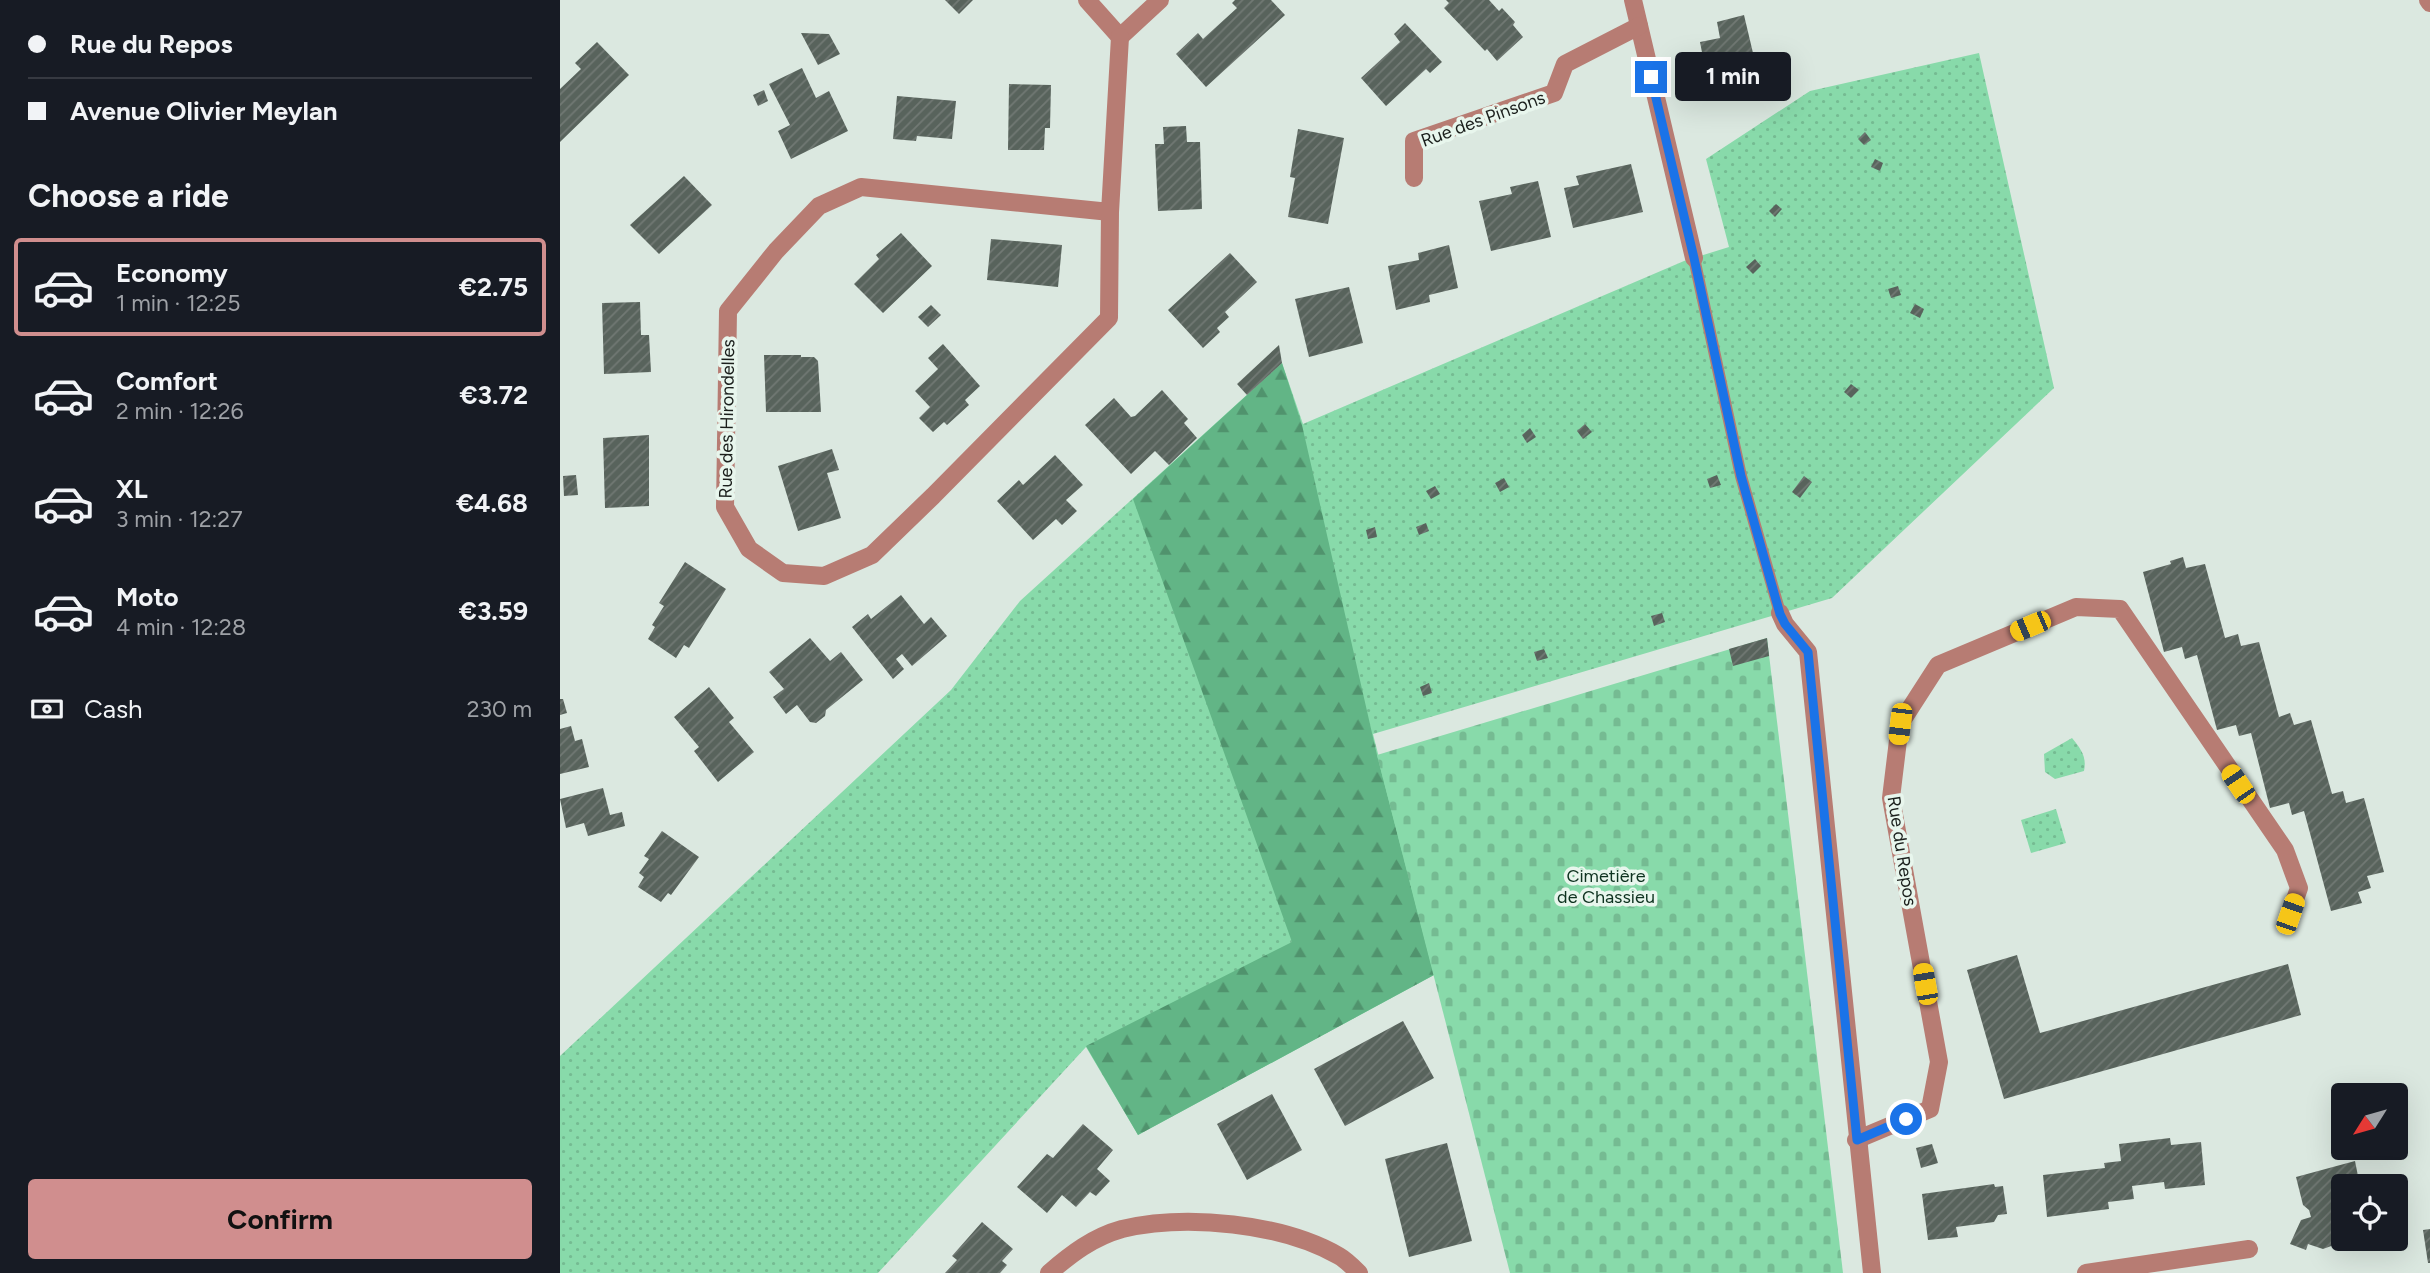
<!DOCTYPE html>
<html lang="en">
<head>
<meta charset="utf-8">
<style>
  :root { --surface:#171b24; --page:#242831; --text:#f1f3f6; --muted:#9ea1a6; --line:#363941; --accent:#d08e8e }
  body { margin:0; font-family:Figtree,sans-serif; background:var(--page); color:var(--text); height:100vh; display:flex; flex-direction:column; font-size:26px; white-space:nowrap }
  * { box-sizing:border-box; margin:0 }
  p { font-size:23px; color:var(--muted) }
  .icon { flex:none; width:38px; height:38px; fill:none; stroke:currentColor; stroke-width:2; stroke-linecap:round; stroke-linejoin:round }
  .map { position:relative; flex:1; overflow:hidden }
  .side { display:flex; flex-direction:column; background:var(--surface); width:560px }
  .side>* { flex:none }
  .guide { display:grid; align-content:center; height:154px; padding:0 28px; background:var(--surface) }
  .needle { width:46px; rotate:233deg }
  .buttons { position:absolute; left:1771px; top:1083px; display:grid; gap:14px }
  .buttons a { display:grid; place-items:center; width:77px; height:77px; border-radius:7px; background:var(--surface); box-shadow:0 7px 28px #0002; font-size:35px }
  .end { position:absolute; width:32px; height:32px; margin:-16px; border:9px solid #1a73e8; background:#fff; box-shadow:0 0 0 4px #fff }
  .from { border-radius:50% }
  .bubble { position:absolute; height:49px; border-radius:7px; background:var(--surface); box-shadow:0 7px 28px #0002; font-size:23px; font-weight:700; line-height:49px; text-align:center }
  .car { position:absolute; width:21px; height:42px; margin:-21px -10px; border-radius:9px; box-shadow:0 0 5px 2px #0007; background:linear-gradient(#f5c518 24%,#345 0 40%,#f5c518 0 76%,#345 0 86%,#f5c518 0) }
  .guide b { display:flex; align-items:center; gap:24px; height:66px; font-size:26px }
  .guide b+b { border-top:2px solid var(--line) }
  .guide i { width:18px; height:18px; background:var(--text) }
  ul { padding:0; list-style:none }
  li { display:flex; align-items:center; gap:21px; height:98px; margin:0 14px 10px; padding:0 14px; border:4px solid transparent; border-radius:7px }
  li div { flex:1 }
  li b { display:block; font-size:26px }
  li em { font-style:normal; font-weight:700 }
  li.selected { border-color:var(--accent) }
  li>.icon { width:63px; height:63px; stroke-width:1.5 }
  h2 { padding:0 28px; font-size:32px; line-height:84px }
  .pay { display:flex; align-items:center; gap:18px; height:77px; padding:0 28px; font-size:26px }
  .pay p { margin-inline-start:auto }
  .button { display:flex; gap:14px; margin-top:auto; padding:14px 28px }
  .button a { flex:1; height:80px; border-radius:7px; background:var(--accent); color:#111; font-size:28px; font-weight:700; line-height:80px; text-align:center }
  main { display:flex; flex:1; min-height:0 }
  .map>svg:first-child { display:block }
  .green { fill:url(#green-dots) }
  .forest { fill:url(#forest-firs) }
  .cemetery { fill:url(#cemetery-stones) }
  .building { fill:url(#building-hatch) }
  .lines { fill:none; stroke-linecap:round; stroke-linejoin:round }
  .lane { stroke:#b77c73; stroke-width:12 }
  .street { stroke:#b77c73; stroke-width:18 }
  .route { stroke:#1a73e8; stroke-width:9 }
  .labels { text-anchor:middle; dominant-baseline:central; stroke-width:7; stroke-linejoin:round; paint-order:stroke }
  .street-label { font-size:18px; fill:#1b1f1c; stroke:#e8f6ed }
  .park-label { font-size:18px; fill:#0d321f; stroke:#e8f6ed }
</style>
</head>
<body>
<main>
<section class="side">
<div class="guide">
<b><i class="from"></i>Rue du Repos</b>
<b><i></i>Avenue Olivier Meylan</b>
</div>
<h2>Choose a ride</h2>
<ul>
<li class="selected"><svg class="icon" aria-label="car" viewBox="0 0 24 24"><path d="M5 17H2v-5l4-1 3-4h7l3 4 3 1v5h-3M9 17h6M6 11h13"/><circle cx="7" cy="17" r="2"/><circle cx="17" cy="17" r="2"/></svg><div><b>Economy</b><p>1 min · 12:25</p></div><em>€2.75</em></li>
<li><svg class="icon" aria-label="car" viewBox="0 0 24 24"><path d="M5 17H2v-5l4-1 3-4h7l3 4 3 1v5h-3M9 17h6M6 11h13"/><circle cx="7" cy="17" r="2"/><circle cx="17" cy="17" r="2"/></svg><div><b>Comfort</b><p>2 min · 12:26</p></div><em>€3.72</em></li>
<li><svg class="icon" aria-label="car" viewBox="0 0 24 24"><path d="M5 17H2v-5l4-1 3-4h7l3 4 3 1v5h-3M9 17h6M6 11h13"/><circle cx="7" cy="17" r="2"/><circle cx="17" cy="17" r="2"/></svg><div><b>XL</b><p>3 min · 12:27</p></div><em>€4.68</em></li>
<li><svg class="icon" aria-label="car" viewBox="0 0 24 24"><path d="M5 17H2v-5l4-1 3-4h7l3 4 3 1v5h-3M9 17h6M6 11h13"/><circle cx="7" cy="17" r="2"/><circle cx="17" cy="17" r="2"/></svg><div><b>Moto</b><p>4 min · 12:28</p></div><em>€3.59</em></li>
</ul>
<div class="pay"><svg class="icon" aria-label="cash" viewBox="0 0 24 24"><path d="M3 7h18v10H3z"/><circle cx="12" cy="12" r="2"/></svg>Cash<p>230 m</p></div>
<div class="button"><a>Confirm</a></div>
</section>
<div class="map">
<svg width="1870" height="1273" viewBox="0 0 1870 1273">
  <defs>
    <pattern id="green-dots" width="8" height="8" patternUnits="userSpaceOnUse" patternTransform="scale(1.75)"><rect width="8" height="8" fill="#88daaa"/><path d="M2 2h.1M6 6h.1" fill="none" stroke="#75bb92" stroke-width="1.8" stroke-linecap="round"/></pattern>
    <pattern id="forest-firs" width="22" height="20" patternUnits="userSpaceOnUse" patternTransform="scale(1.75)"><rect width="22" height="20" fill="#62b586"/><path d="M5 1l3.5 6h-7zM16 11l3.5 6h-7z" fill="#50936d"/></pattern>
    <pattern id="cemetery-stones" width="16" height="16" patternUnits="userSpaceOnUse" patternTransform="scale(1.75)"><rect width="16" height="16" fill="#88daaa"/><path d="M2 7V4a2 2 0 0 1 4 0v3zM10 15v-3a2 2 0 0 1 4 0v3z" fill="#75bb92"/></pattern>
    <pattern id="building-hatch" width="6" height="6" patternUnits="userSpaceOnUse" patternTransform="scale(1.75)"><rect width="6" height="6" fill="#58635c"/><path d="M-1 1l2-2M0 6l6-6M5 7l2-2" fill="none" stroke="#717974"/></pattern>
  </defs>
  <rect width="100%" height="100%" fill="#dbe8e0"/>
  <g class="green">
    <path d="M 1419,53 L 1494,388 L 1272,598 L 813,734 L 874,975 L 578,1135 L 526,1047 L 318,1273 L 0,1273 L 0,1056 L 391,690 L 460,601 L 722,363 L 743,424 L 1124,261 L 1169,247 L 1146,159 L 1250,91 Z"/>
    <path d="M 1512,738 C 1521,749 1527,757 1524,771 L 1495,779 L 1485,772 L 1484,754 Z"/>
    <path d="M 1496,809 L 1506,843 L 1471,853 L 1461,820 Z"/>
  </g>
  <path class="forest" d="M 722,363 L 742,425 L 817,755 L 874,975 L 578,1135 L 526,1046 L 732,942 L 573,499 Z"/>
  <path class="cemetery" d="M 1207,638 L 1283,1273 L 950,1273 L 817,755 Z"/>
  <g class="building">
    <path d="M 385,0 L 413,0 L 399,14 Z"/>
    <path d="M 675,0 L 711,0 L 725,15 L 646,87 L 616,54 L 638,33 L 643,39 L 655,28 L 677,8 L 672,3 Z"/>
    <path d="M 886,0 L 929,0 L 939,11 L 942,8 L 955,22 L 953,25 L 963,37 L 937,61 L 927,49 L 925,51 L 884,8 L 889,3 Z"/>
    <path d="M 1184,15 L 1202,91 L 1159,101 L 1152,72 L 1146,73 L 1140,42 L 1160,38 L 1157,22 Z"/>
    <path d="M 845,23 L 882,62 L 870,73 L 866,69 L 826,106 L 801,78 L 840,42 L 834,34 Z"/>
    <path d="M 241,33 L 269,34 L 280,54 L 258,65 Z"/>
    <path d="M 37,42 L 69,75 L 0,142 L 0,89 L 21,69 L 15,63 Z"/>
    <path d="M 242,68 L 256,98 L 269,91 L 288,131 L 231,159 L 218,131 L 230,125 L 209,84 Z"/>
    <path d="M 449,84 L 491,85 L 490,128 L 485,128 L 484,150 L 448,150 Z"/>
    <path d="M 204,90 L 208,101 L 198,106 L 193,95 Z"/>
    <path d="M 337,96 L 396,101 L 392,139 L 357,136 L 356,141 L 333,139 Z"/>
    <path d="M 626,126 L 627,142 L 640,142 L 642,209 L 598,211 L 595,144 L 604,144 L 603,127 Z"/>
    <path d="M 738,129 L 784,138 L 768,224 L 728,217 L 735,178 L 730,177 Z"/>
    <path d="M 1305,132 L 1311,140 L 1304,145 L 1298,139 Z"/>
    <path d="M 1315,159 L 1323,163 L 1320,171 L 1311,167 Z"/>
    <path d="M 1071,164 L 1083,212 L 1013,228 L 1004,188 L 1019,185 L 1016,176 Z"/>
    <path d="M 124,176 L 152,205 L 99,254 L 70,225 Z"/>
    <path d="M 978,181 L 991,237 L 931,251 L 919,201 L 952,194 L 950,187 Z"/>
    <path d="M 1216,204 L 1222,209 L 1215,217 L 1209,211 Z"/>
    <path d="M 341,233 L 372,266 L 323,313 L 294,284 L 319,259 L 316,255 Z"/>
    <path d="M 431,239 L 502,245 L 498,287 L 427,280 Z"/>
    <path d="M 889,245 L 898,288 L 869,295 L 870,302 L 836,310 L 828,266 L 859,260 L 858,253 Z"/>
    <path d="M 670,253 L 697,282 L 665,312 L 669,317 L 657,328 L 660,332 L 643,348 L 608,310 Z"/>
    <path d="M 1195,259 L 1201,266 L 1193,274 L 1186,267 Z"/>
    <path d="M 1338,286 L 1341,295 L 1331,298 L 1328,289 Z"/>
    <path d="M 789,287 L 803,343 L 749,357 L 735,299 Z"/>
    <path d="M 80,302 L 81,335 L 89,335 L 91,372 L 44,374 L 42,303 Z"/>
    <path d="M 1355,304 L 1364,309 L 1360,318 L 1350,313 Z"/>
    <path d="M 371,305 L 381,315 L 368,327 L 358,317 Z"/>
    <path d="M 383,344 L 420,386 L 405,400 L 409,405 L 387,425 L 384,422 L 373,432 L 359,418 L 370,407 L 355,391 L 378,369 L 368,358 Z"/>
    <path d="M 719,345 L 722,363 L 687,395 L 677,384 Z"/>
    <path d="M 204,355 L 241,355 L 241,357 L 254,357 L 258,361 L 261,412 L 206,412 Z"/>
    <path d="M 1291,384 L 1299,390 L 1291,398 L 1284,392 Z"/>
    <path d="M 602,390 L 628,419 L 624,423 L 637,438 L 609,465 L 595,451 L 571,474 L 525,425 L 554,398 L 571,417 L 575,416 Z"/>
    <path d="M 1025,424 L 1032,432 L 1023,439 L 1017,431 Z"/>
    <path d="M 970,428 L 976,437 L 967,443 L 962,435 Z"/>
    <path d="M 89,435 L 89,506 L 45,508 L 43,438 Z"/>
    <path d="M 272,449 L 279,470 L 267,473 L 281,518 L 238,531 L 218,466 Z"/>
    <path d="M 495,455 L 523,485 L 506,500 L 517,511 L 502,525 L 496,519 L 473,540 L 437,501 L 459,480 L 463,485 Z"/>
    <path d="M 16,475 L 18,495 L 4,496 L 3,476 Z"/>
    <path d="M 1157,475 L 1161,485 L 1150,488 L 1147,479 Z"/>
    <path d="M 1244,476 L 1252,482 L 1240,498 L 1232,492 Z"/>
    <path d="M 944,478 L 949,487 L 940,492 L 935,483 Z"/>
    <path d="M 875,486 L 880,494 L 871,499 L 866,491 Z"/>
    <path d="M 866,523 L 869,531 L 859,535 L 856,527 Z"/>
    <path d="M 815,527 L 817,537 L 808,539 L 806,530 Z"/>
    <path d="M 1623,557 L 1626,568 L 1645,564 L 1665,638 L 1678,634 L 1681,646 L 1699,642 L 1719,717 L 1730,713 L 1734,725 L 1751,720 L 1772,794 L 1783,791 L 1786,803 L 1804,798 L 1824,872 L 1807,876 L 1811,888 L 1798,892 L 1802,903 L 1771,911 L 1744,811 L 1732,815 L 1729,803 L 1710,808 L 1691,733 L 1679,736 L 1676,725 L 1657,730 L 1637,655 L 1625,659 L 1622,647 L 1604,652 L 1583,572 L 1611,564 L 1610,561 Z"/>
    <path d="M 125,562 L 166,589 L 129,648 L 124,645 L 116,658 L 88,639 L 95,627 L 92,625 L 104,606 L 99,603 Z"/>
    <path d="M 341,595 L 364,624 L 371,617 L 387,636 L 352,666 L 342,654 L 336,659 L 344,669 L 333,679 L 292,627 L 308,614 L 311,619 Z"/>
    <path d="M 1102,613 L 1105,622 L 1094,626 L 1091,616 Z"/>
    <path d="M 250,638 L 270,661 L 281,652 L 303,680 L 266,710 L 265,716 L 256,723 L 250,722 L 237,705 L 226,714 L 213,697 L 224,689 L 209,672 Z"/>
    <path d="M 1207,638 L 1209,656 L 1173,666 L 1169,649 Z"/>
    <path d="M 984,649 L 988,658 L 977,661 L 974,652 Z"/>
    <path d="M 869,683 L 872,693 L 863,696 L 860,687 Z"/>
    <path d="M 149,687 L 174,718 L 169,722 L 194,752 L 158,782 L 134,751 L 139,747 L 114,717 Z"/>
    <path d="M 0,699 L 3,699 L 7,713 L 0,715 Z"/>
    <path d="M 11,726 L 15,741 L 22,739 L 29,767 L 0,774 L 0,729 Z"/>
    <path d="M 43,788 L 50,815 L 62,812 L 65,826 L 28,836 L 24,823 L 6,828 L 0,799 Z"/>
    <path d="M 102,831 L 139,857 L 111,895 L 108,893 L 101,902 L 78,887 L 84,877 L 79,873 L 89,859 L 84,856 Z"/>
    <path d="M 1457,955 L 1480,1033 L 1728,964 L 1741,1015 L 1444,1099 L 1407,970 Z"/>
    <path d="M 843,1021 L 874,1078 L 785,1126 L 754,1069 Z"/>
    <path d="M 712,1094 L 742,1150 L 687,1180 L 657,1124 Z"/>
    <path d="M 523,1124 L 553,1150 L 537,1169 L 550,1181 L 536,1196 L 530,1192 L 516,1207 L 502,1195 L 487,1213 L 457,1187 L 487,1154 L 493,1158 Z"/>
    <path d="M 1610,1138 L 1611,1145 L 1641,1142 L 1645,1185 L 1605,1189 L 1604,1182 L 1572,1186 L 1574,1199 L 1548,1202 L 1549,1209 L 1487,1217 L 1483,1175 L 1545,1168 L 1544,1163 L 1561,1161 L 1559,1144 Z"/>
    <path d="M 887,1143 L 912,1241 L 849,1257 L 825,1159 Z"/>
    <path d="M 1372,1144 L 1378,1163 L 1361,1168 L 1356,1148 Z"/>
    <path d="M 1795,1161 L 1799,1181 L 1789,1183 L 1789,1186 L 1783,1186 L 1783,1227 L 1781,1228 L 1774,1245 L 1763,1249 L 1748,1244 L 1746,1250 L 1730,1244 L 1741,1220 L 1751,1217 L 1749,1210 L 1743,1205 L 1736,1177 Z"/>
    <path d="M 1434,1184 L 1435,1187 L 1443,1186 L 1447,1214 L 1438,1215 L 1434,1222 L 1396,1227 L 1398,1237 L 1368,1240 L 1362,1194 Z"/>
    <path d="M 422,1222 L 453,1249 L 442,1261 L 447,1265 L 440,1273 L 385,1273 L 397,1260 L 392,1256 Z"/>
    <path d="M 1870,1229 L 1870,1263 L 1868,1263 L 1863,1230 Z"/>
  </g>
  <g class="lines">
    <path class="lane" d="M 1134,258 L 1181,476 L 1220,613"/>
    <g class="street">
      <path d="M 527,0 L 560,37 L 600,0"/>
      <path d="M 1073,0 L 1134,258"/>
      <path d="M 1868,0 L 1870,3"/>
      <path d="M 854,178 L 854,141 L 994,93 L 1005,64 L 1079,26"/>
      <path d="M 550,212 L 301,187 L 259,206 L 216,251 L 168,311 L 165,507 L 189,549 L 223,573 L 264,576 L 312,555 L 373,496 L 549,318 L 550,212 L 560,37"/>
      <path d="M 1220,613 L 1225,624 L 1248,652 L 1312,1273"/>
      <path d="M 1296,1140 L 1370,1109 L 1379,1062 L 1331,798 L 1340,724 L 1378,665 L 1516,607 L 1560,609 L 1725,850 L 1739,888 L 1727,922"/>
      <path d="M 489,1273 C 511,1254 533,1237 562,1229 C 626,1214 722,1223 779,1256 C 786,1260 793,1267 799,1273"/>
      <path d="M 1526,1273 L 1689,1249"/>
    </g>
  </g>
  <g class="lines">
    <path class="route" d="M 1091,77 L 1134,258 L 1181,476 L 1220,614 L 1225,624 L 1248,652 L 1297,1140 L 1346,1119"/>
  </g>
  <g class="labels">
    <g class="street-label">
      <text transform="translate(923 119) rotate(-20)">Rue des Pinsons</text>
      <text transform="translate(167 419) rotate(-89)">Rue des Hirondelles</text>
      <text transform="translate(1342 851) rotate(81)">Rue du Repos</text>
    </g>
    <g class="park-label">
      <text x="1046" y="876">Cimetière<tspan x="1046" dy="21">de Chassieu</tspan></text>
    </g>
  </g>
</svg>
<div class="buttons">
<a><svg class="needle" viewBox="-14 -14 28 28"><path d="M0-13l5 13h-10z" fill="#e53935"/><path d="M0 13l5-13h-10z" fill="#9ea1a6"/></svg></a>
<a><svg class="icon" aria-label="locate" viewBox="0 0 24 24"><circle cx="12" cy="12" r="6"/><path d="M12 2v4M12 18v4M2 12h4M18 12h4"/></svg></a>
</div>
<i class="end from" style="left:1346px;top:1119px"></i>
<i class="end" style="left:1091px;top:77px"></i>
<div class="bubble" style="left:1115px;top:52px;width:116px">1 min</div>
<i class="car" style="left:1470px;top:626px;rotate:247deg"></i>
<i class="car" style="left:1340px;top:724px;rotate:187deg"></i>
<i class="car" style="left:1678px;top:784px;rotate:326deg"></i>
<i class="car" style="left:1730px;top:914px;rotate:19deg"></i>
<i class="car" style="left:1365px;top:984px;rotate:350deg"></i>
</div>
</main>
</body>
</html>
